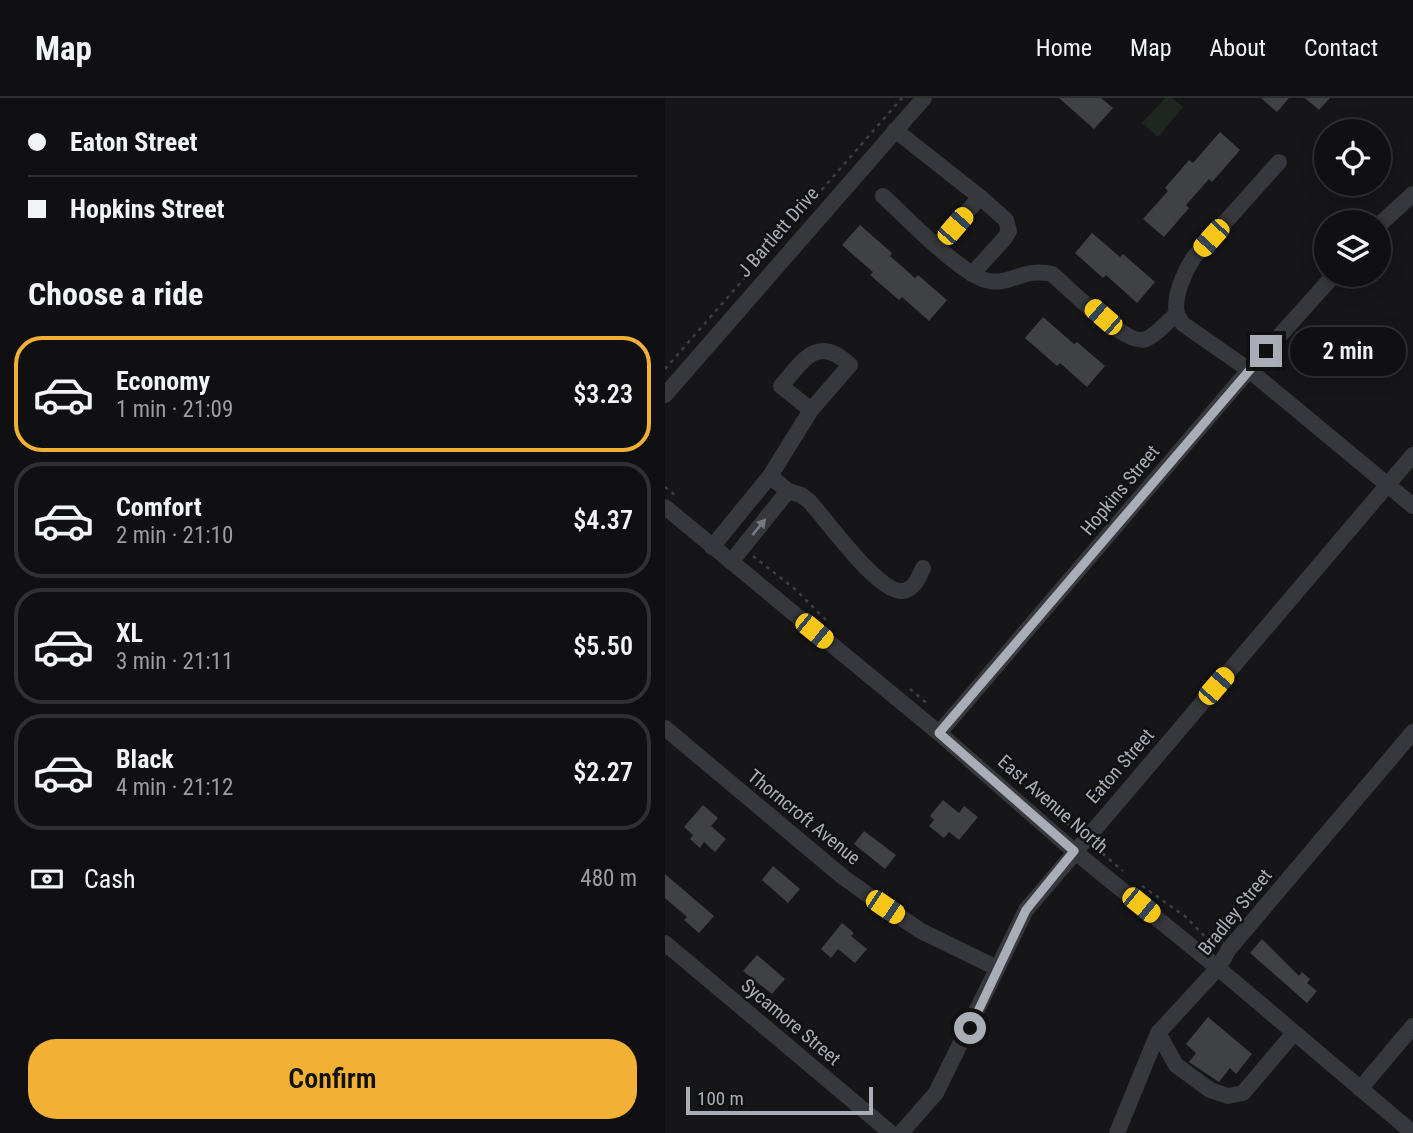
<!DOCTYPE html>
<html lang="en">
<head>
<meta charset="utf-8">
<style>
  :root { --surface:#101012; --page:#19191b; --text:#f1f3f6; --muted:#9c9d9f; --line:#303032; --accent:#f2b134 }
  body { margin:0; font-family:"Roboto Condensed",sans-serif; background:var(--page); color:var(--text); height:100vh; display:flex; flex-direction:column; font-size:26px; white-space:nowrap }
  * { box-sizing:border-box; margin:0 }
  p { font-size:23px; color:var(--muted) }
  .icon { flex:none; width:38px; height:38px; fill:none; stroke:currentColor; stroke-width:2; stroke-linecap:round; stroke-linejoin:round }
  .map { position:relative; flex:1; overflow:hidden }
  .details { display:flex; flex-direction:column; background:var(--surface); width:665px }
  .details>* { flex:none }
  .banner { display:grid; align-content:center; height:154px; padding:0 28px; background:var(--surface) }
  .fabs { position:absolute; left:649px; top:21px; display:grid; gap:14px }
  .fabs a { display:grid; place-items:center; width:77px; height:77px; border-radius:50%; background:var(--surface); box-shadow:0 4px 18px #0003,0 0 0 2px var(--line); font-size:35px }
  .scale { position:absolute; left:21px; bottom:18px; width:187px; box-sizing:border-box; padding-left:7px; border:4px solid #a8adb8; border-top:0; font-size:19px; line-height:24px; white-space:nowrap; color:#a8adb8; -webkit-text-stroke:5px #111113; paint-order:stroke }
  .end { position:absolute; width:32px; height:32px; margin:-16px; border:9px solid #a8adb8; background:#111; box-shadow:0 0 0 4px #111 }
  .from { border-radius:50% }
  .bubble { position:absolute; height:49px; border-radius:24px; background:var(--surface); box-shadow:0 4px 18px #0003,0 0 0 2px var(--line); font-size:23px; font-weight:600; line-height:49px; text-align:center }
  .car { position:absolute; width:21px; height:42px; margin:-21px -10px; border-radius:9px; box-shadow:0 0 5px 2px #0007; background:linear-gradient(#f5c518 24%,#345 0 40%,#f5c518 0 76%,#345 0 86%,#f5c518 0) }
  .banner b { display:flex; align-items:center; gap:24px; height:66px; font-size:26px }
  .banner b+b { border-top:2px solid var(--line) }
  .banner i { width:18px; height:18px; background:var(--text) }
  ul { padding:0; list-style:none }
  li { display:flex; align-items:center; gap:21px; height:116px; margin:0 14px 10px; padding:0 14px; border:4px solid var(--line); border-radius:28px }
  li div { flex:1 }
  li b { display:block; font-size:26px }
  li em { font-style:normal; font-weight:600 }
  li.selected { border-color:var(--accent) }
  li>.icon { width:63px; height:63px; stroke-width:1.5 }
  h2 { padding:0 28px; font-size:32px; line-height:84px }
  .pay { display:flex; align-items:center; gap:18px; height:77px; padding:0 28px; font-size:26px }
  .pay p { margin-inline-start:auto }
  .action { display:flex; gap:14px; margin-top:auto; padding:14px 28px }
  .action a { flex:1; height:80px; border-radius:28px; background:var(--accent); color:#111; font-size:28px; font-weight:600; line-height:80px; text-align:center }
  header { display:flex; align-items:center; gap:42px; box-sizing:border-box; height:98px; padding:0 35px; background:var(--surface); border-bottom:2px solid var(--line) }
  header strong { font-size:33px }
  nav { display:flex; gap:38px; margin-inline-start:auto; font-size:24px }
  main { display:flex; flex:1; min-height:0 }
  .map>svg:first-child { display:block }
  .green { fill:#1e261f }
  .building { fill:#404145 }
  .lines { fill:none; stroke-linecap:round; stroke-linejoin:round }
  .path { stroke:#3d3f44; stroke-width:2.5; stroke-dasharray:3.5 5; stroke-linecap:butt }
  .minor { stroke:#37383d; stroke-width:16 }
  .oneway { fill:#757881 }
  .route { stroke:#a8adb8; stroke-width:9 }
  .labels { text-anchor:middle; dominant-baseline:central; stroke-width:5; stroke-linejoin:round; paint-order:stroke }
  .street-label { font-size:19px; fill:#a8adb8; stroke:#111113 }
</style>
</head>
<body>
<header>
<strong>Map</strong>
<nav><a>Home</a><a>Map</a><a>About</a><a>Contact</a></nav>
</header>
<main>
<section class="details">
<div class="banner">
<b><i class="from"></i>Eaton Street</b>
<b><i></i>Hopkins Street</b>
</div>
<h2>Choose a ride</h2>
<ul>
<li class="selected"><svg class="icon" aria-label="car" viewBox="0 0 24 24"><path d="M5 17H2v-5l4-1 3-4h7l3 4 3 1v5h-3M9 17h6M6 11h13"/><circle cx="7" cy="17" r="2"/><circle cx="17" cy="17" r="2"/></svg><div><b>Economy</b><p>1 min · 21:09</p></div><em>$3.23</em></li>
<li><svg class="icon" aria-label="car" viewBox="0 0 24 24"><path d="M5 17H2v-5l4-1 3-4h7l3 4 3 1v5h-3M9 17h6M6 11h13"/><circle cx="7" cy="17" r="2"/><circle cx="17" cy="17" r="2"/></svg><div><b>Comfort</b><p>2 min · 21:10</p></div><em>$4.37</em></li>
<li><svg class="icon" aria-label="car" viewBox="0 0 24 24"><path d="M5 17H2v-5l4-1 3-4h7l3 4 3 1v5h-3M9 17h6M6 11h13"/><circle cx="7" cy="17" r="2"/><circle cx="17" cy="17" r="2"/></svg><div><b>XL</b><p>3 min · 21:11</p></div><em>$5.50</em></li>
<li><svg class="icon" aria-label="car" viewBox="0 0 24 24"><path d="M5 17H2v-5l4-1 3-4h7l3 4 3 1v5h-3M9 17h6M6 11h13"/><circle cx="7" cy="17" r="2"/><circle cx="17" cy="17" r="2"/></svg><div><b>Black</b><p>4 min · 21:12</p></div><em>$2.27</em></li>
</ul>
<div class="pay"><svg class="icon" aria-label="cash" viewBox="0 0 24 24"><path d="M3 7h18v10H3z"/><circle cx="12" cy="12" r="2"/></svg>Cash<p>480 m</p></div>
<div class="action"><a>Confirm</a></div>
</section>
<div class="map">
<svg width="748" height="1035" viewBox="0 0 748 1035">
  <rect width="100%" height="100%" fill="#161618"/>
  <path class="green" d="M 500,0 L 507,0 L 518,9 L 493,39 L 477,25 Z"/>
  <g class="building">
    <path d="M 394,0 L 436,0 L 448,10 L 429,31 Z"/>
    <path d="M 596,0 L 624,0 L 612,14 Z"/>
    <path d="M 640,0 L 665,0 L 654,12 Z"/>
    <path d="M 555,34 L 575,52 L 547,84 L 544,81 L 521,107 L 524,110 L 499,139 L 478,121 L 503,93 L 500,90 L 524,62 L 528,65 Z"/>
    <path d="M 195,127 L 227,155 L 225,158 L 250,180 L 253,177 L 282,202 L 264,223 L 237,199 L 234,202 L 205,177 L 208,174 L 177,147 Z"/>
    <path d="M 427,135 L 455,159 L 458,156 L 490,184 L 472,205 L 441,177 L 438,180 L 410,155 Z"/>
    <path d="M 378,219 L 409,246 L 412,244 L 440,268 L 422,289 L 395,265 L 392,268 L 360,240 Z"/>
    <path d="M 278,702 L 294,715 L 299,708 L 313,719 L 294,742 L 284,734 L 279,740 L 264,728 L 269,722 L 265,718 Z"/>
    <path d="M 38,707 L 53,720 L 46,728 L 61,741 L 50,754 L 39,744 L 35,750 L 25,741 L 28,737 L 19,729 Z"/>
    <path d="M 199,733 L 231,757 L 220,771 L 189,746 Z"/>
    <path d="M 108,768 L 135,791 L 123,805 L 97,782 Z"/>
    <path d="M 0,776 L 49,818 L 34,835 L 19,822 L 22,819 L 0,800 Z"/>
    <path d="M 177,825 L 189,835 L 186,838 L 202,851 L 190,865 L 173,851 L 166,860 L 156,851 Z"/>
    <path d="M 597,841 L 634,878 L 637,874 L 645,881 L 642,885 L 652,893 L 642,905 L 585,855 Z"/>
    <path d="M 92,857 L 120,881 L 107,896 L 78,873 Z"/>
    <path d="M 543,919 L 587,956 L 571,976 L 565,970 L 554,984 L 524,964 L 531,955 L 521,946 Z"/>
  </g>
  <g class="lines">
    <g class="path">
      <path d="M 0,271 L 237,0"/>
      <path d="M 0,389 L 11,398"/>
      <path d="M 88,458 L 130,491 L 164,525"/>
      <path d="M 245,591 L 264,607"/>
      <path d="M 375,703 L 410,732"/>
      <path d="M 431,750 L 458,773"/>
      <path d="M 477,788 L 521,819 L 542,841"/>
    </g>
    <g class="minor">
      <path d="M 230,32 L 315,99 L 273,147"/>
      <path d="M 614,64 L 529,159 C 520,173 508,198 512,216 C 512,217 517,225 518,226 L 584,272 L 748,408"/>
      <path d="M 218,98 C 240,118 297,178 324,183 C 346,187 360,169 387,176 C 404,190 461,249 481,241 C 492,237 502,223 512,216"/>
      <path d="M 714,127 L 748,96"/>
      <path d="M 307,176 L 339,141 L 344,133 L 341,122 L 315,99"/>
      <path d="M 0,297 L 259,0"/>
      <path d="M 105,378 L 123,393 L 136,397 L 144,403 C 162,422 213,495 237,493 C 249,492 254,479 258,470"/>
      <path d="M 0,409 L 274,635 L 409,753 L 553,870 L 748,1035"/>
      <path d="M 47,449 L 105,378 L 146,312 L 185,267 C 152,236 139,262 116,288 L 146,312"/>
      <path d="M 66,464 L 123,393"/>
      <path d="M 0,630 L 178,779 L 220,809 L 256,833 L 332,870"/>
      <path d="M 274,635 L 584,272 L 669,177"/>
      <path d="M 0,845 L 226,1035"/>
      <path d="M 493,935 L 511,967 L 545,992 L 563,998 L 578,995 L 629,935"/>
      <path d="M 695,991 L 748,928"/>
      <path d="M 236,1035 L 271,995 L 361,812 L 748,357"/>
      <path d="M 452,1035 L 493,935 L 553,870 L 564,851 L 748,634"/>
    </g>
  </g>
  <defs><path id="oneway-solid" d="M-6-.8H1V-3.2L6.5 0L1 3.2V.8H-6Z" transform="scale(1.75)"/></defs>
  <use class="oneway" href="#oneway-solid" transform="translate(94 429) rotate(-51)"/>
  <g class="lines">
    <path class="route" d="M 305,930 L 361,812 L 409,753 L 274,635 L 601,253"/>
  </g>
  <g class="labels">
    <g class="street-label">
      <text transform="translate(113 134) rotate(-49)">J Bartlett Drive</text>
      <text transform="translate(455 392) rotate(-50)">Hopkins Street</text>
      <text transform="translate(455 668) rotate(-49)">Eaton Street</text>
      <text transform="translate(388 706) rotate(41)">East Avenue North</text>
      <text transform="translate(139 719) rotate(39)">Thorncroft Avenue</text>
      <text transform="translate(570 814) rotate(-51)">Bradley Street</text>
      <text transform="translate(126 924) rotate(40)">Sycamore Street</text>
    </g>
  </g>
</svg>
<div class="fabs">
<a><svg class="icon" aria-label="locate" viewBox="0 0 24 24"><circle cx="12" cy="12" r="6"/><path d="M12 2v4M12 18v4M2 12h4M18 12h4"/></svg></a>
<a><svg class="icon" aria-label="layers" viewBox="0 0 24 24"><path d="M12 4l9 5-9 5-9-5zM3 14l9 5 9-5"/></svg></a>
</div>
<div class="scale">100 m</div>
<i class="end from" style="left:305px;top:930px"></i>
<i class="end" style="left:601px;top:253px"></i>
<div class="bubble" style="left:625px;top:229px;width:116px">2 min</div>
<i class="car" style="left:290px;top:128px;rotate:41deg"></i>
<i class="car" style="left:546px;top:140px;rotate:222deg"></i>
<i class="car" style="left:438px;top:219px;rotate:311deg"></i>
<i class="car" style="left:149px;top:533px;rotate:129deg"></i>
<i class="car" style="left:551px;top:588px;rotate:41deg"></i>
<i class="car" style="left:476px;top:807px;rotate:129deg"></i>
<i class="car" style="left:220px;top:809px;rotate:124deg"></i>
</div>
</main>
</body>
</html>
